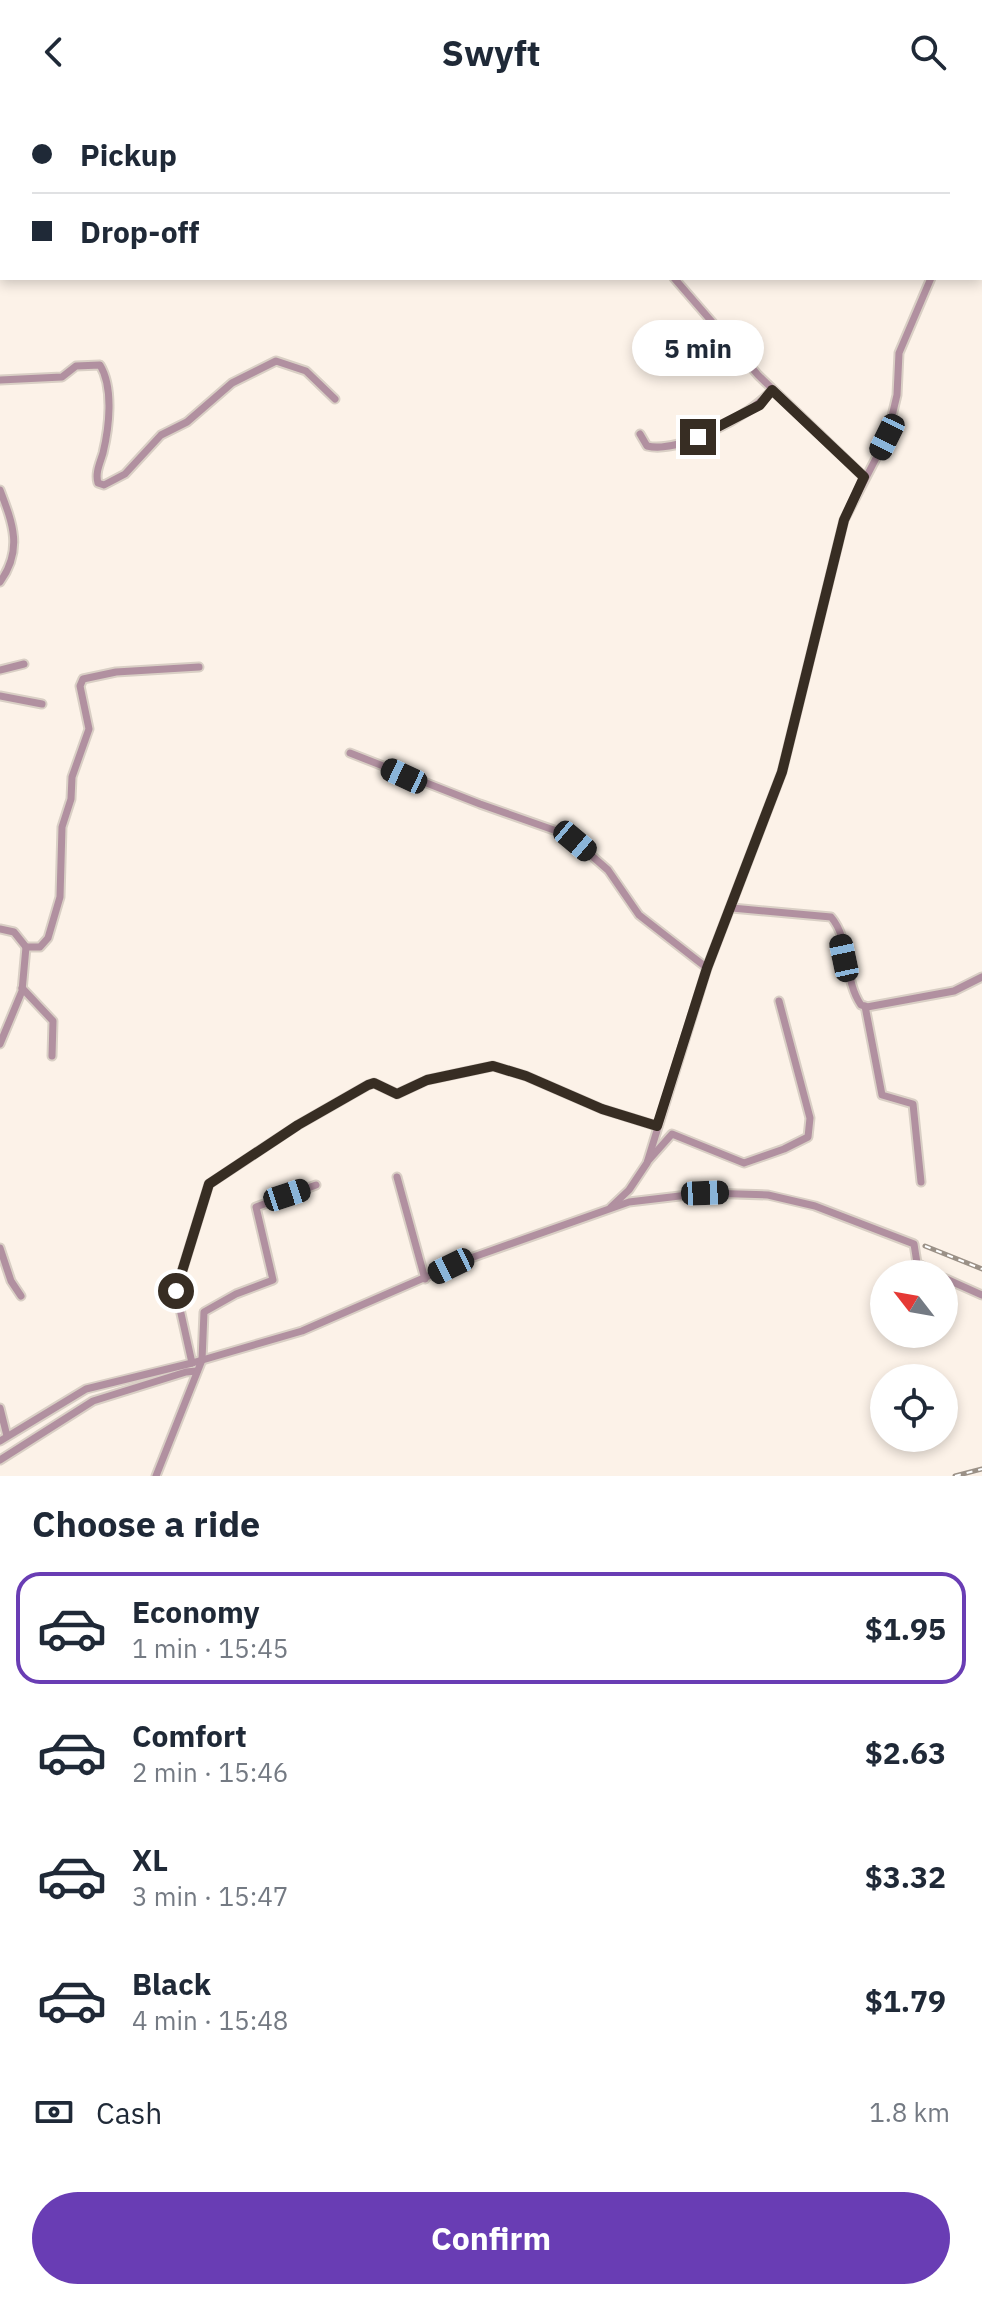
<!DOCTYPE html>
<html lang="en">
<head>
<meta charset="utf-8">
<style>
  :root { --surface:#fff; --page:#f2f2f3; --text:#1f2937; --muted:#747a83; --line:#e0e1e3; --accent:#693db4 }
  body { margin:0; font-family:"IBM Plex Sans",sans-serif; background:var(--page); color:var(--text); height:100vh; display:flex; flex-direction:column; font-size:30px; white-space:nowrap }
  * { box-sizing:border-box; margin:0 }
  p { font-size:26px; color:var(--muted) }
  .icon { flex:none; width:44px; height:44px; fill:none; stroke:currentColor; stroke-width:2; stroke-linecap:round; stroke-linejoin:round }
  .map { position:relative; height:1372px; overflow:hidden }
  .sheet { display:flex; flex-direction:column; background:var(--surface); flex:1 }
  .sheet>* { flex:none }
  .guide { position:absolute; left:0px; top:0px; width:982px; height:176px; box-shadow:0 4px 12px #0003; display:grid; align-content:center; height:176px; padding:0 32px; background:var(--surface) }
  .needle { width:52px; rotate:301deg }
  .fabs { position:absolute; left:870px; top:1156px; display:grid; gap:16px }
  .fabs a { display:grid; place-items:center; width:88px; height:88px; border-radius:50%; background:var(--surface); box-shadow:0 4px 12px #0003; font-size:40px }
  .end { position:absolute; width:36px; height:36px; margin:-18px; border:10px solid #372d23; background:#fff; box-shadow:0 0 0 4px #fff }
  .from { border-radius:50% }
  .bubble { position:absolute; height:56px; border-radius:28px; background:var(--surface); box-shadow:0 4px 12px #0003; font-size:26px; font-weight:800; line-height:56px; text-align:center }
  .car { position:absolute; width:24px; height:48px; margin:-24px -12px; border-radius:10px; box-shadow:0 0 6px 2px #0007; background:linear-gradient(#222 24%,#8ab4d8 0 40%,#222 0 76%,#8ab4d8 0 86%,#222 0) }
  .guide b { display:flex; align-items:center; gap:28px; height:76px; font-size:30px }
  .guide b+b { border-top:2px solid var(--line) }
  .guide i { width:20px; height:20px; background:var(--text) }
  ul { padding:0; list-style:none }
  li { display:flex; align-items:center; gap:24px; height:112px; margin:0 16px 12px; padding:0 16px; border:4px solid transparent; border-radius:24px }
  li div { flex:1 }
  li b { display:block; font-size:30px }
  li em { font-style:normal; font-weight:800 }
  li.on { border-color:var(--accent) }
  li>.icon { width:72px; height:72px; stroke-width:1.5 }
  h2 { padding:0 32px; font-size:36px; line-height:96px }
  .pay { display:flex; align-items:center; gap:20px; height:88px; padding:0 32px; font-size:30px }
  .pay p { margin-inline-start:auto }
  .cta { display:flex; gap:16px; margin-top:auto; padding:16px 32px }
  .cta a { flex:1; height:92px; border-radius:48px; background:var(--accent); color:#fff; font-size:32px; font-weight:800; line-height:92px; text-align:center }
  header { display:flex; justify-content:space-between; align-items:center; height:104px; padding:0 32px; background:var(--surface); font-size:36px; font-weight:800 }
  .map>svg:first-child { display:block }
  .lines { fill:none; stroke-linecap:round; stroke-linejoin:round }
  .minor-casing { stroke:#d9cfc5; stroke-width:11 }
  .minor { stroke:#b190a0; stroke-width:7 }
  .rail-casing { stroke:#9b9187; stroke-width:5 }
  .rail { stroke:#fff; stroke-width:2; stroke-dasharray:6; stroke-linecap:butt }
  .route { stroke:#372d23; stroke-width:10 }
</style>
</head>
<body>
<header><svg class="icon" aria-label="back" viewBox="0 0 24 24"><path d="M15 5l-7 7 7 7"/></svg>Swyft<svg class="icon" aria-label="search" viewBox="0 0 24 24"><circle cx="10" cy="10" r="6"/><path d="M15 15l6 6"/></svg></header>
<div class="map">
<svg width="982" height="1372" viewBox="0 0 982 1372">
  <rect width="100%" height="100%" fill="#fcf2e8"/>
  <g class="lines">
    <g class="minor-casing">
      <g id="minor">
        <path d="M 2,0 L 2,3"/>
        <path d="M 547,0 L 547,2"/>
        <path d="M 743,2 L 743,0"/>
        <path d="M 980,25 L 982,12"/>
        <path d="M 674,174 L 758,271 L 864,373"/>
        <path d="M 0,276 L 62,273 L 76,262 L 100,261 C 114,284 109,324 103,349 C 100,359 95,369 98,379 L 104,381 L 125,370 L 161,331 L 187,318 L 232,279 L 276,257 L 306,267 L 335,295"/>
        <path d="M 640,330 L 647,342 C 680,350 751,311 772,286"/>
        <path d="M 0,386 C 13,420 23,446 0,478"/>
        <path d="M 0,566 L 24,560"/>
        <path d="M 0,592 L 42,600"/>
        <path d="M 350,649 L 480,700 L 568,731 L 608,766 L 639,811 L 707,864"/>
        <path d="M 732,804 L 831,813 C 851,836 843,875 861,901 L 867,903 L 954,887 L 982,873"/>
        <path d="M 0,825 L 14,828 L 26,843 L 40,843 L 48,834 L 60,793 L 62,723 L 71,695 L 72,673 L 89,625 L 80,582 L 83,575 L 116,568 L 199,563"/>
        <path d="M 22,884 L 53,917 L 52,952"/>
        <path d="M 865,902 L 882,991 L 913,1000 L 921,1078"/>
        <path d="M 0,940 L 22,887 L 26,843"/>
        <path d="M 648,1057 L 672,1030 L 744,1059 L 784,1045 L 808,1033 L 810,1014 L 779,897"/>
        <path d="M 397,1073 L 425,1175"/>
        <path d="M 611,1103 L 629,1086 L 647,1059 L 707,864 L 782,668 L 844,416 L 887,333 L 897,291 L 899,249 L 931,174"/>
        <path d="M 0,1144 L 11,1177 L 21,1192"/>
        <path d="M 944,1174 L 982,1191"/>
        <path d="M 192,1259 L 176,1187 L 209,1080 L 298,1021 L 368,981 L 374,979 L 397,990 L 427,976 L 493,962 L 526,972 L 602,1005 L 657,1022"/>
        <path d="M 0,1304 L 7,1332"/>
        <path d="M 0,1337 L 86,1285 L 192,1259 L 302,1227 L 465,1156 L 629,1098 L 705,1089 L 768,1091 L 815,1102 L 914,1140 L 917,1159 L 936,1170"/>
        <path d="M 0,1356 L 93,1297 L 186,1268 L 197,1267"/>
        <path d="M 156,1372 L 202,1256 L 204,1208 L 236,1190 L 273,1176 L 256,1103 L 316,1081"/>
      </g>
    </g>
    <use href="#minor" class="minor"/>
    <g class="rail-casing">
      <g id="rail">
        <path d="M 925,1142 L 982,1165"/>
        <path d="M 955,1372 L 982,1365"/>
      </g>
    </g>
    <use href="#rail" class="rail"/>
  </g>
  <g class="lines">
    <path class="route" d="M 176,1187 L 209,1080 L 298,1021 L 368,981 L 374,979 L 397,990 L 427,976 L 493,962 L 526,972 L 602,1005 L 657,1022 L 707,864 L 782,668 L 844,416 L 864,373 L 772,286 L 760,301 L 698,333"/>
  </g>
</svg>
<div class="fabs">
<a><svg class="needle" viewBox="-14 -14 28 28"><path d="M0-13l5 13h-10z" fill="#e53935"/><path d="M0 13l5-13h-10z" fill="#747a83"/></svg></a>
<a><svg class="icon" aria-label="locate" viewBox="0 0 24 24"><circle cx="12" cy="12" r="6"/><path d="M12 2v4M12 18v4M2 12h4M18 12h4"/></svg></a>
</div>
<i class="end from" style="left:176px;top:1187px"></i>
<i class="end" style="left:698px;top:333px"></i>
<div class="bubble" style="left:632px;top:216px;width:132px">5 min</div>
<i class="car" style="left:887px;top:333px;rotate:206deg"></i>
<i class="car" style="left:404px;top:672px;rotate:295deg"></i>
<i class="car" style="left:575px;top:737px;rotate:130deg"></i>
<i class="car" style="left:844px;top:854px;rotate:348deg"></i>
<i class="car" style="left:705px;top:1089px;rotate:88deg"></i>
<i class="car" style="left:287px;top:1091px;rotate:72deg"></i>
<i class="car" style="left:451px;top:1162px;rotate:244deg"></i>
<div class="guide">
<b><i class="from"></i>Pickup</b>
<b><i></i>Drop-off</b>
</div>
</div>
<section class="sheet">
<h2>Choose a ride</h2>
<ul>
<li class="on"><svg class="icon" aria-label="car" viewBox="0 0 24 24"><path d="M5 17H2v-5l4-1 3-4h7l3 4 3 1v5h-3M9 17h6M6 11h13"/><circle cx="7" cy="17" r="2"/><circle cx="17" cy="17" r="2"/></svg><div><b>Economy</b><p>1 min · 15:45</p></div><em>$1.95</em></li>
<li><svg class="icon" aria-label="car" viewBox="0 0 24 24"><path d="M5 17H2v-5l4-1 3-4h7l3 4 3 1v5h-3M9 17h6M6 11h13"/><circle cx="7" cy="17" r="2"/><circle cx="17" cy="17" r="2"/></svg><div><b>Comfort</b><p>2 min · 15:46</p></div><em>$2.63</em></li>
<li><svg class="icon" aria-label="car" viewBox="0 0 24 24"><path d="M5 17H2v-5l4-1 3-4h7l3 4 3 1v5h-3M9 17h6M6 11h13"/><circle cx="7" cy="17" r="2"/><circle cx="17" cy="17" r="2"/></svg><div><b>XL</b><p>3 min · 15:47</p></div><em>$3.32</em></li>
<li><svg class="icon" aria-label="car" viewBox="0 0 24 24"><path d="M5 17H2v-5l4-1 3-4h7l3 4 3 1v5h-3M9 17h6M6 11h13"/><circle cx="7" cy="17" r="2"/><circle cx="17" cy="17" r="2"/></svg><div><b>Black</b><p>4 min · 15:48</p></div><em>$1.79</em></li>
</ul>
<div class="pay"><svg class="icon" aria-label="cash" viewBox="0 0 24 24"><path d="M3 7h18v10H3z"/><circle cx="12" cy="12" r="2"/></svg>Cash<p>1.8 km</p></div>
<div class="cta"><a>Confirm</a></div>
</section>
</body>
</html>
